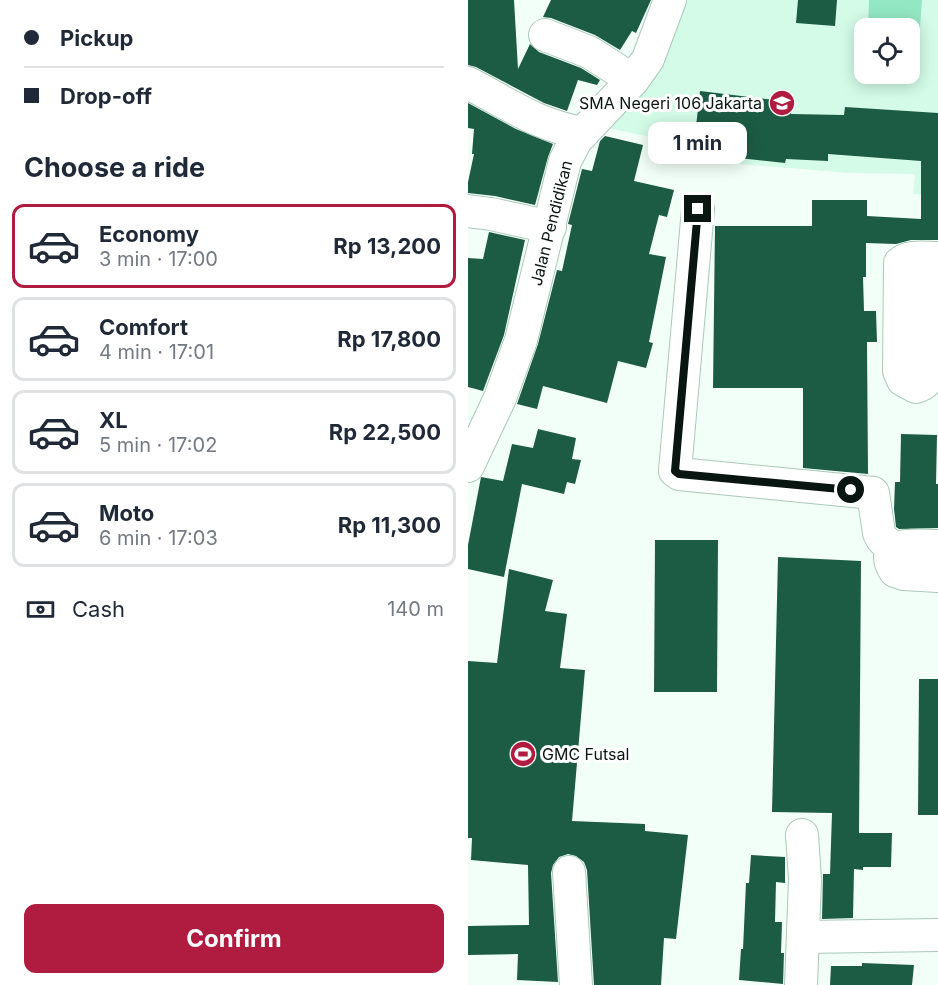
<!DOCTYPE html>
<html lang="en">
<head>
<meta charset="utf-8">
<style>
  :root { --surface:#fff; --page:#f2f2f3; --text:#1f2937; --muted:#747a83; --line:#e0e1e3; --accent:#af1c3f }
  body { margin:0; font-family:Inter,sans-serif; background:var(--page); color:var(--text); height:100vh; display:flex; flex-direction:column; font-size:22px; white-space:nowrap }
  * { box-sizing:border-box; margin:0 }
  p { font-size:20px; color:var(--muted) }
  .icon { flex:none; width:33px; height:33px; fill:none; stroke:currentColor; stroke-width:2; stroke-linecap:round; stroke-linejoin:round }
  .map { position:relative; flex:1; overflow:hidden }
  .sheet { display:flex; flex-direction:column; background:var(--surface); width:468px }
  .sheet>* { flex:none }
  .guide { display:grid; align-content:center; height:132px; padding:0 24px; background:var(--surface) }
  .controls { position:absolute; left:386px; top:18px; display:grid; gap:12px }
  .controls a { display:grid; place-items:center; width:66px; height:66px; border-radius:12px; background:var(--surface); box-shadow:0 3px 15px #0003; font-size:30px }
  .end { position:absolute; width:27px; height:27px; margin:-14px; border:8px solid #091510; background:#fff; box-shadow:0 0 0 3px #fff }
  .from { border-radius:50% }
  .bubble { position:absolute; height:42px; border-radius:12px; background:var(--surface); box-shadow:0 3px 15px #0003; font-size:20px; font-weight:700; line-height:42px; text-align:center }
  .guide b { display:flex; align-items:center; gap:21px; height:57px; font-size:22px }
  .guide b+b { border-top:2px solid var(--line) }
  .guide i { width:15px; height:15px; background:var(--text) }
  ul { padding:0; list-style:none }
  li { display:flex; align-items:center; gap:18px; height:84px; margin:0 12px 9px; padding:0 12px; border:3px solid var(--line); border-radius:12px }
  li div { flex:1 }
  li b { display:block; font-size:22px }
  li em { font-style:normal; font-weight:700 }
  li.on { border-color:var(--accent) }
  li>.icon { width:54px; height:54px; stroke-width:1.5 }
  h2 { padding:0 24px; font-size:27px; line-height:72px }
  .pay { display:flex; align-items:center; gap:15px; height:66px; padding:0 24px; font-size:22px }
  .pay p { margin-inline-start:auto }
  .button { display:flex; gap:12px; margin-top:auto; padding:12px 24px }
  .button a { flex:1; height:69px; border-radius:12px; background:var(--accent); color:#fff; font-size:24px; font-weight:700; line-height:69px; text-align:center }
  main { display:flex; flex:1; min-height:0 }
  .map>svg:first-child { display:block }
  .built { fill:#d3fbe8; fill-rule:evenodd }
  .green { fill:#94e7c3 }
  .building { fill:#1d5c44 }
  .lines { fill:none; stroke-linecap:round; stroke-linejoin:round }
  .minor-casing { stroke:#aac9ba; stroke-width:34 }
  .minor { stroke:#fff; stroke-width:32 }
  .route { stroke:#091510; stroke-width:8 }
  .labels { text-anchor:middle; dominant-baseline:central; stroke-width:6; stroke-linejoin:round; paint-order:stroke }
  .poi-label { font-size:16px; fill:#091510; stroke:#fff; text-anchor:end }
  .street-label { font-size:16px; fill:#091510; stroke:#fff }
</style>
</head>
<body>
<main>
<section class="sheet">
<div class="guide">
<b><i class="from"></i>Pickup</b>
<b><i></i>Drop-off</b>
</div>
<h2>Choose a ride</h2>
<ul>
<li class="on"><svg class="icon" aria-label="car" viewBox="0 0 24 24"><path d="M5 17H2v-5l4-1 3-4h7l3 4 3 1v5h-3M9 17h6M6 11h13"/><circle cx="7" cy="17" r="2"/><circle cx="17" cy="17" r="2"/></svg><div><b>Economy</b><p>3 min · 17:00</p></div><em>Rp 13,200</em></li>
<li><svg class="icon" aria-label="car" viewBox="0 0 24 24"><path d="M5 17H2v-5l4-1 3-4h7l3 4 3 1v5h-3M9 17h6M6 11h13"/><circle cx="7" cy="17" r="2"/><circle cx="17" cy="17" r="2"/></svg><div><b>Comfort</b><p>4 min · 17:01</p></div><em>Rp 17,800</em></li>
<li><svg class="icon" aria-label="car" viewBox="0 0 24 24"><path d="M5 17H2v-5l4-1 3-4h7l3 4 3 1v5h-3M9 17h6M6 11h13"/><circle cx="7" cy="17" r="2"/><circle cx="17" cy="17" r="2"/></svg><div><b>XL</b><p>5 min · 17:02</p></div><em>Rp 22,500</em></li>
<li><svg class="icon" aria-label="car" viewBox="0 0 24 24"><path d="M5 17H2v-5l4-1 3-4h7l3 4 3 1v5h-3M9 17h6M6 11h13"/><circle cx="7" cy="17" r="2"/><circle cx="17" cy="17" r="2"/></svg><div><b>Moto</b><p>6 min · 17:03</p></div><em>Rp 11,300</em></li>
</ul>
<div class="pay"><svg class="icon" aria-label="cash" viewBox="0 0 24 24"><path d="M3 7h18v10H3z"/><circle cx="12" cy="12" r="2"/></svg>Cash<p>140 m</p></div>
<div class="button"><a>Confirm</a></div>
</section>
<div class="map">
<svg width="470" height="985" viewBox="0 0 470 985">
  <rect width="100%" height="100%" fill="#f2fff9"/>
  <path class="built" d="M 210,0 L 470,0 L 470,195 L 445,194 L 447,174 L 382,173 L 210,159 L 211,143 L 140,128 ZM 396,28 L 441,28 L 441,74 L 396,74 Z"/>
  <path class="green" d="M 401,0 L 454,0 L 450,57 L 441,56 L 441,28 L 400,28 Z"/>
  <g class="building">
    <path d="M 0,0 L 46,0 L 50,69 L 62,44 L 71,52 L 113,68 L 132,80 L 129,85 L 110,80 L 99,111 L 76,103 L 8,67 L 0,65 Z"/>
    <path d="M 83,0 L 183,0 L 168,33 L 164,31 L 152,50 L 127,35 L 83,18 L 75,17 Z"/>
    <path d="M 330,0 L 369,0 L 367,26 L 328,23 Z"/>
    <path d="M 232,91 L 324,102 L 323,114 L 376,115 L 377,107 L 470,113 L 470,240 L 443,240 L 428,244 L 398,243 L 398,277 L 395,277 L 396,311 L 408,311 L 409,342 L 399,342 L 400,474 L 335,468 L 335,388 L 245,388 L 247,226 L 344,226 L 344,200 L 399,200 L 399,216 L 453,219 L 453,161 L 360,154 L 360,161 L 318,159 L 317,163 L 225,153 Z"/>
    <path d="M 0,103 L 48,129 L 85,144 L 80,157 L 67,205 L 27,196 L 0,193 L 0,182 L 6,154 L 4,154 L 6,129 L 0,128 Z"/>
    <path d="M 137,136 L 175,145 L 166,181 L 206,190 L 199,217 L 191,215 L 181,254 L 198,257 L 181,342 L 185,343 L 178,368 L 150,361 L 139,403 L 75,386 L 69,409 L 49,404 L 70,344 L 89,270 L 94,271 L 104,225 L 100,224 L 114,169 L 124,171 L 132,141 Z"/>
    <path d="M 21,232 L 57,240 L 36,335 L 15,391 L 0,387 L 0,258 L 15,259 Z"/>
    <path d="M 70,429 L 108,438 L 104,459 L 113,460 L 107,484 L 99,482 L 96,494 L 54,484 L 36,577 L 0,569 L 0,545 L 13,477 L 35,481 L 44,444 L 65,448 Z"/>
    <path d="M 433,434 L 469,435 L 468,484 L 470,484 L 470,528 L 431,529 L 428,527 L 426,509 L 427,482 L 432,482 Z"/>
    <path d="M 187,540 L 250,540 L 249,692 L 186,692 Z"/>
    <path d="M 310,557 L 393,561 L 391,833 L 424,833 L 423,867 L 395,867 L 395,870 L 386,869 L 385,918 L 354,919 L 355,874 L 362,874 L 364,813 L 304,812 Z"/>
    <path d="M 41,569 L 85,580 L 77,611 L 99,614 L 92,668 L 117,670 L 104,821 L 177,824 L 177,831 L 220,835 L 208,939 L 196,938 L 193,985 L 126,985 L 119,870 L 116,862 L 108,856 L 100,854 L 91,857 L 85,865 L 83,873 L 90,982 L 49,980 L 50,954 L 0,955 L 0,926 L 61,925 L 60,865 L 3,860 L 4,838 L 0,838 L 0,661 L 29,663 Z"/>
    <path d="M 451,679 L 470,679 L 470,815 L 450,815 Z"/>
    <path d="M 283,855 L 317,857 L 317,883 L 308,882 L 307,922 L 314,922 L 313,953 L 316,953 L 315,984 L 271,980 L 273,949 L 275,949 L 278,883 L 281,883 Z"/>
    <path d="M 394,963 L 446,965 L 444,985 L 362,985 L 363,966 L 394,966 Z"/>
  </g>
  <g class="lines">
    <g class="minor-casing">
      <g id="minor">
        <path d="M 77,35 L 121,52 L 165,80"/>
        <path d="M 0,83 C 41,104 68,125 115,133"/>
        <path d="M 230,209 L 207,471 L 211,474 L 405,493 L 411,533 L 414,539 L 427,549"/>
        <path d="M 0,211 L 23,214 L 82,227"/>
        <path d="M 463,258 L 462,371 C 460,380 458,384 448,387 L 435,380 L 431,371 L 432,263 C 440,255 458,258 470,258"/>
        <path d="M 0,466 L 32,398 L 53,340 L 97,161 L 108,140 L 165,80 L 180,59 L 202,0"/>
        <path d="M 470,546 C 452,546 407,539 427,571 L 436,574 L 470,576"/>
        <path d="M 101,872 L 108,985"/>
        <path d="M 336,937 L 470,935"/>
        <path d="M 333,985 L 337,880 L 334,835"/>
      </g>
    </g>
    <use href="#minor" class="minor"/>
  </g>
  <g class="lines">
    <path class="route" d="M 230,209 L 207,471 L 211,474 L 383,490"/>
  </g>
  <defs>
    <g id="school-disc" transform="scale(1.35)"><circle r="9.5" fill="#af1c3f" stroke="#fff"/><path d="M0-5L7-2L0 1L-7-2ZM-4 1L0 2.5L4 1V4Q0 6-4 4Z" fill="#fff"/></g>
    <g id="stadium-disc" transform="scale(1.35)"><circle r="9.5" fill="#af1c3f" stroke="#fff"/><path d="M0-5a6.5 5 0 1 0 0 10a6.5 5 0 1 0 0-10ZM-3.5-1.8h7v3.6h-7Z" fill="#fff"/></g>
  </defs>
  <g fill-rule="evenodd">
    <use href="#school-disc" x="314" y="103"/>
    <use href="#stadium-disc" x="55" y="754"/>
  </g>
  <g class="labels">
    <g class="poi-label">
      <text x="294" y="103">SMA Negeri 106 Jakarta</text>
      <text x="74" y="754" text-anchor="start">GMC Futsal</text>
    </g>
    <g class="street-label">
      <text transform="translate(83 223) rotate(-76)">Jalan Pendidikan</text>
    </g>
  </g>
</svg>
<div class="controls">
<a><svg class="icon" aria-label="locate" viewBox="0 0 24 24"><circle cx="12" cy="12" r="6"/><path d="M12 2v4M12 18v4M2 12h4M18 12h4"/></svg></a>
</div>
<i class="end from" style="left:383px;top:490px"></i>
<i class="end" style="left:230px;top:209px"></i>
<div class="bubble" style="left:180px;top:122px;width:99px">1 min</div>
</div>
</main>
</body>
</html>
